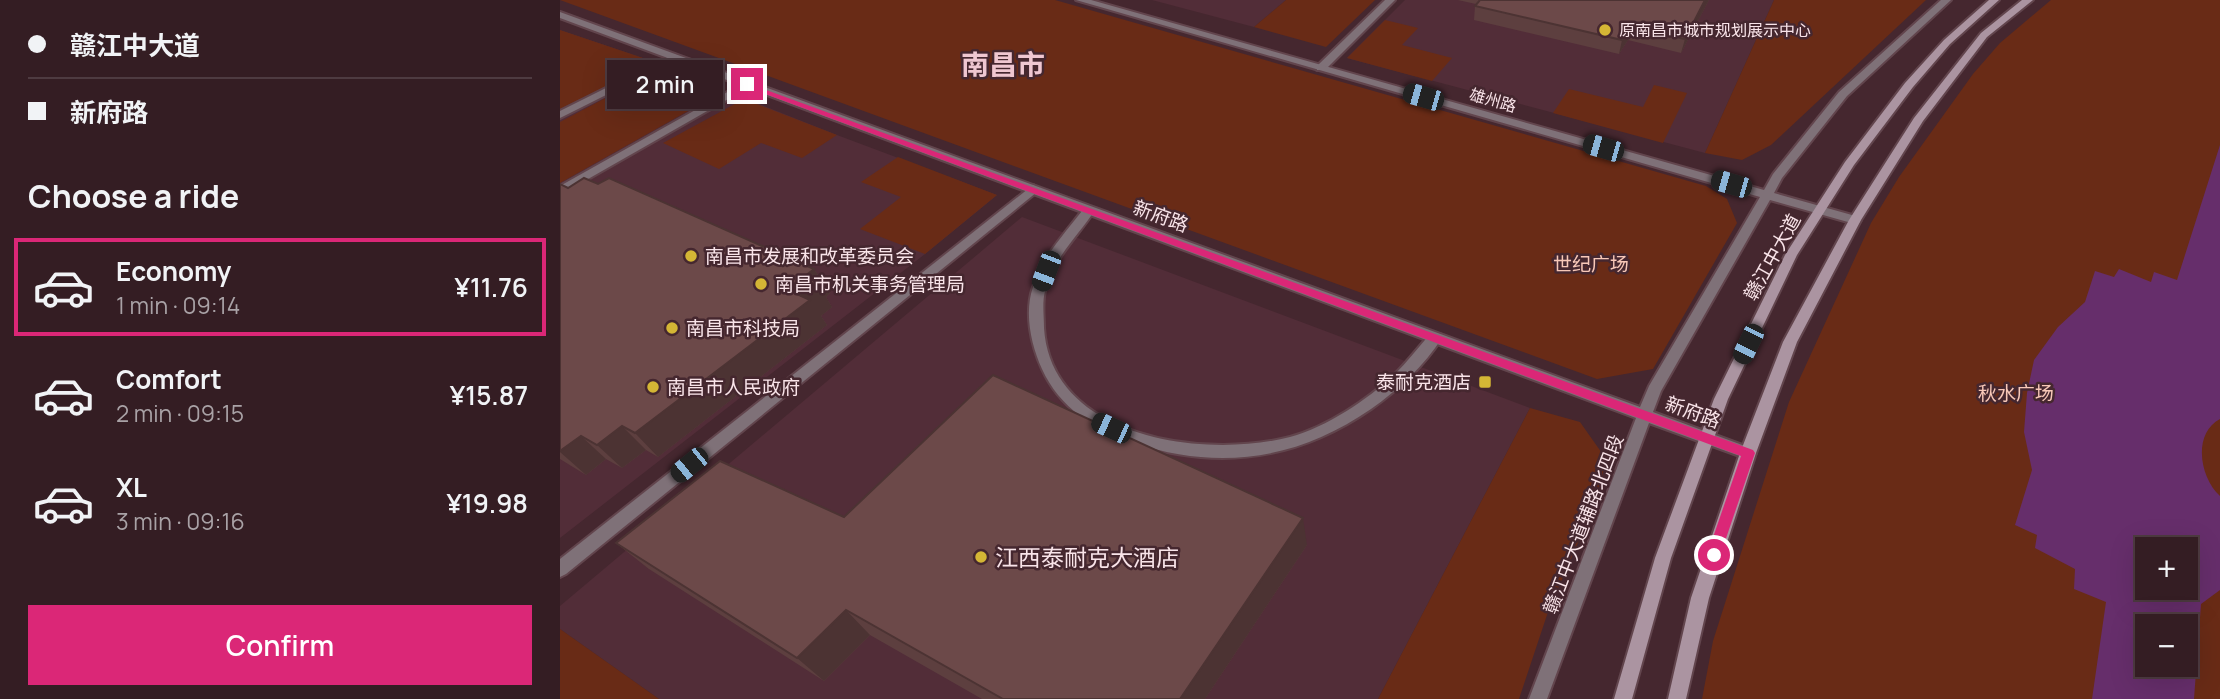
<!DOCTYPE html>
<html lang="en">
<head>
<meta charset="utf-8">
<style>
  :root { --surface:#341d23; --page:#3c262b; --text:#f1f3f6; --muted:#a9a2a6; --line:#4e3b41; --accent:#db2777 }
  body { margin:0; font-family:Manrope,"Noto Sans SC",sans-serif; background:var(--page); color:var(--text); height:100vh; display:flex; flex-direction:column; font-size:26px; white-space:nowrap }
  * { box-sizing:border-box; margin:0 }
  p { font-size:23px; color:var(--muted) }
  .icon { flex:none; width:38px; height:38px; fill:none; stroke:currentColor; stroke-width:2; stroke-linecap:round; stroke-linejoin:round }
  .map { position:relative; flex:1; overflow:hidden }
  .details { display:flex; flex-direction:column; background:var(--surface); width:560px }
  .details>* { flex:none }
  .top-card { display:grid; align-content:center; height:154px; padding:0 28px; background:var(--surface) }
  .controls { position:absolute; left:1575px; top:537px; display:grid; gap:14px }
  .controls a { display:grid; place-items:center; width:63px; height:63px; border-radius:0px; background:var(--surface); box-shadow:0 7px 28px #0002,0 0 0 2px var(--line); font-size:35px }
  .end { position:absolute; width:32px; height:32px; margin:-16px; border:9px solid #db2777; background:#fff; box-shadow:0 0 0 4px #fff }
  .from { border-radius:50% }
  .bubble { position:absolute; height:49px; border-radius:0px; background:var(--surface); box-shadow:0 7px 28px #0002,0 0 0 2px var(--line); font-size:23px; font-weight:600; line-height:49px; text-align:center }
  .car { position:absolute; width:21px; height:42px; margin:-21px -10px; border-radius:9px; box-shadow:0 0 5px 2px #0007; background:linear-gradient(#222 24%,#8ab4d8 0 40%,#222 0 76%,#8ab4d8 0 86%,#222 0) }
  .top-card b { display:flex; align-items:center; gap:24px; height:66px; font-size:26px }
  .top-card b+b { border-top:2px solid var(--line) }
  .top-card i { width:18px; height:18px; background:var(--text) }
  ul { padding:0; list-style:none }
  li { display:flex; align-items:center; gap:21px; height:98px; margin:0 14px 10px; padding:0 14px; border:4px solid transparent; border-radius:0px }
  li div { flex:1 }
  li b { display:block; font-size:26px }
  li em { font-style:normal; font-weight:600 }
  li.active { border-color:var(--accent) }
  li>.icon { width:63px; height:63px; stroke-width:1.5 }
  h2 { padding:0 28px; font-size:32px; line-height:84px }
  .button { display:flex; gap:14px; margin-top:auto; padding:14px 28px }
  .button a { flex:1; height:80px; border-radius:0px; background:var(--accent); color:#fff; font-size:28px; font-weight:600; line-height:80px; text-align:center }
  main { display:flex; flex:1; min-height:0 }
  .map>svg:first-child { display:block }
  .built { fill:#522d38 }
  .green { fill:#692b16; fill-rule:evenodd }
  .water { fill:#662e6b; fill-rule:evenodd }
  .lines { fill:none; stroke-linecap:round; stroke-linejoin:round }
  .minor-casing { stroke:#62454d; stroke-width:4 }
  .tertiary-casing { stroke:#62454d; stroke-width:4 }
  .secondary-casing { stroke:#62454d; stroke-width:4 }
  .minor { fill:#7f7178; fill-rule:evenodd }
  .tertiary { fill:#7f7178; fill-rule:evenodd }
  .secondary { fill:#ab94a1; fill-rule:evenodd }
  .wall { fill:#5d3f3f }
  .shaded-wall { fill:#4c3333 }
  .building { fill:#6c4949; stroke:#4c3333; stroke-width:2 }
  .route { fill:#db2777 }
  .poi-dot { fill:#d4b635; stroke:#45272f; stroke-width:2.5 }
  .labels { text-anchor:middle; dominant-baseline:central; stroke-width:5; stroke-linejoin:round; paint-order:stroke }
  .far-poi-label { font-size:16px; fill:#f9e4e9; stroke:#45272f; text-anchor:start }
  .far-street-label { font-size:16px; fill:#f9e4e9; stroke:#45272f }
  .street-label { font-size:19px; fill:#f9e4e9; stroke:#45272f }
  .poi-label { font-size:19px; fill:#f9e4e9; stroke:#45272f; text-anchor:start }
  .park-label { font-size:19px; fill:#f8c8b8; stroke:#45272f }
  .near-poi-label { font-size:23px; fill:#f9e4e9; stroke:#45272f; text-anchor:start }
  .far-town-label { font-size:28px; font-weight:bold; fill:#efc7d1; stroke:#45272f }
</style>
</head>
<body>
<main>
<section class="details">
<div class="top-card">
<b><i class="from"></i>赣江中大道</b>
<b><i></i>新府路</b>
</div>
<h2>Choose a ride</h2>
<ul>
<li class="active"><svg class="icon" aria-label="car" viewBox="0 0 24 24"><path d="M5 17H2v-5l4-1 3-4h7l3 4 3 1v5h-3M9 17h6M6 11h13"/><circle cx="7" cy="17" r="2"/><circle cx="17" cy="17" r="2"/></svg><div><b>Economy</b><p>1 min · 09:14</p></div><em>¥11.76</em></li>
<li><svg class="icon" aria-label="car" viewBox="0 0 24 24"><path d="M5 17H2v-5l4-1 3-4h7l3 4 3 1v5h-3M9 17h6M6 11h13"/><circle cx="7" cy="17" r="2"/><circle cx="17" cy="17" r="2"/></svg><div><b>Comfort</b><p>2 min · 09:15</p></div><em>¥15.87</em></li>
<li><svg class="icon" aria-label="car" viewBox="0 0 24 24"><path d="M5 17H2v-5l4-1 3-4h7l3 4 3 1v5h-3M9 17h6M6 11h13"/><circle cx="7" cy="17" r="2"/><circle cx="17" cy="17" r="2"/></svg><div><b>XL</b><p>3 min · 09:16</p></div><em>¥19.98</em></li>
</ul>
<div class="button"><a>Confirm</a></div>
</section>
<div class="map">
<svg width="1660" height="699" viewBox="0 0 1660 699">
  <rect width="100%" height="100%" fill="#45272f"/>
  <g class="built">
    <path d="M 592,0 L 726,0 L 694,27 Z"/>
    <path d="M 845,0 L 1214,0 L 1145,153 L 787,58 Z"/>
    <path d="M 0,30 L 83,58 L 277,135 L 437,195 L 365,254 L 0,538 Z"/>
    <path d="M 462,217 L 970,408 L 818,699 L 99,699 L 0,629 L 0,606 Z"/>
  </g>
  <g class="green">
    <path d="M 0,0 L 495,0 L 1146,186 L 1167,199 L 1177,223 L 1093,369 L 1037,379 Z"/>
    <path d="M 726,0 L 815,0 L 766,47 L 694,27 Z"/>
    <path d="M 1214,0 L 1366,0 L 1211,145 L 1182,160 L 1145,153 Z"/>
    <path d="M 1491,0 L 1660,0 L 1660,699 L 1142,699 L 1153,641 L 1229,402 L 1311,223 L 1339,177 L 1413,74 L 1440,43 ZM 1587,550 L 1626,550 L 1626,588 L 1587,588 ZM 1587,626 L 1626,626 L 1626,665 L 1587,665 Z"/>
    <path d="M 825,20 L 858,28 L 842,45 L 892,58 L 872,81 L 787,58 Z"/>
    <path d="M 0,30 L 83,58 L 78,71 L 0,109 Z"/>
    <path d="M 114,70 L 158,89 L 153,97 L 0,183 L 0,122 L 93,73 Z"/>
    <path d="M 1094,85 L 1127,93 L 1103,143 L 993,113 L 1009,89 L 1083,107 Z"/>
    <path d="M 184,99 L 277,135 L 242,158 L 201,143 L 159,169 L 103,143 Z"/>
    <path d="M 338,157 L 437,195 L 365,254 L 300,229 L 341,197 L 301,182 Z"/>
    <path d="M 970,408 L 1020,422 L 1051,466 L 988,612 L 959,699 L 818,699 Z"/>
    <path d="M 0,629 L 99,699 L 0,699 Z"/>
  </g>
  <path class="water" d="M 1660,145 L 1660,419 C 1632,434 1640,478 1660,496 L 1660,590 L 1641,604 L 1634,699 L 1532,699 L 1546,602 L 1514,589 L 1515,569 L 1475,548 L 1477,535 L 1455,525 L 1472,470 L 1464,432 L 1467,393 L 1474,360 L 1498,327 L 1525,302 L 1535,271 L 1554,277 L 1559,269 L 1591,282 L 1594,272 L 1617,280 ZM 1587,550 L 1626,550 L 1626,588 L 1587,588 ZM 1587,626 L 1626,626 L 1626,665 L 1587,665 Z"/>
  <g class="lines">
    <g class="minor-casing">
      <g id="minor">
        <path d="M 825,0 L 835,0 L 765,70 L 757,70 L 757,66 Z"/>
        <path d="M 114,54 L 119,57 L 118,59 L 0,118 L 0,111 Z"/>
        <path d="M 187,81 L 191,82 L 191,86 L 0,195 L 0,186 Z"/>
        <path d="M 473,185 L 479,189 L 477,192 L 6,574 L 0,577 L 0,559 Z"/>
        <path d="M 529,206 L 535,210 C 518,236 492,260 485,291 C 482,303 484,316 484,328 C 491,439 645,459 730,437 C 767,427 807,400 835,374 C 847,362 858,348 870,334 L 880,334 L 882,338 C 864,366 838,390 811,409 C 737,460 659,471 574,443 C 535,431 499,407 482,369 C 471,345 464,313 473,287 C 482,257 506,232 525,207 Z"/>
      </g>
    </g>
    <g class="tertiary-casing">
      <path id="tertiary" d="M 516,0 L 531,0 L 1204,190 L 1213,174 L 1279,92 L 1381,0 L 1391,0 L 1287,96 L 1222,178 L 1214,193 L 1299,217 L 1301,220 L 1299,223 L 1295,224 L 1210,200 L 1101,391 L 1093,412 L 1193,449 L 1196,453 L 1193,457 L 1188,459 L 1089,423 L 987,699 L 969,699 L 1076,418 L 0,18 L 0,12 L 1080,407 L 1089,386 L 1200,197 Z"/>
    </g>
    <g class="secondary-casing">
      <g id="secondary">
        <path d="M 1429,0 L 1439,0 L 1390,44 L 1353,87 L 1294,165 L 1237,255 L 1168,399 L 1111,558 L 1072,699 L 1054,699 L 1095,558 L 1154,399 L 1225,255 L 1285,162 L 1345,83 L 1384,40 Z"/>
        <path d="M 1462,0 L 1473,0 L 1427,37 L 1363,121 L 1301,220 L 1237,342 L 1196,453 L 1149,598 L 1126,699 L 1108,699 L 1131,598 L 1180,453 L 1223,342 L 1289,220 L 1354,118 L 1421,33 Z"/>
      </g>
    </g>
    <use href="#minor" class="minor"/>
    <use href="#tertiary" class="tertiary"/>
    <use href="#secondary" class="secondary"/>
  </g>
  <g class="wall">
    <path d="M 898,0 L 1149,0 L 1121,53 L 1068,40 L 1059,54 L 914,20 L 915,6 L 916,4 Z"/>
    <path d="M 0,184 L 8,188 L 38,184 L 254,269 L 270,293 L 266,297 L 272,307 L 261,316 L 267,325 L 98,457 L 86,450 L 62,468 L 46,459 L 26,475 L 0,459 Z"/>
    <path d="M 284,517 L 747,545 L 645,699 L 422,699 L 310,635 L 264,681 L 89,569 L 56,543 Z"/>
  </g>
  <g class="shaded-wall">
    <path d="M 1145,0 L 1149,0 L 1121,53 L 1125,39 Z"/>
    <path d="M 1071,27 L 1068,40 L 1059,54 L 1062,40 Z"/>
    <path d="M 254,269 L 270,293 L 266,297 L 272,307 L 261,316 L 267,325 L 98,457 L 75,433 L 244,277 Z"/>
    <path d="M 62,426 L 86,450 L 62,468 L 37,445 Z"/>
    <path d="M 21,436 L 46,459 L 26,475 L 0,452 L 0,451 Z"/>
    <path d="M 743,518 L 747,545 L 645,699 L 620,699 Z"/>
    <path d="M 286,610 L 310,635 L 264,681 L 237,658 Z"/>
  </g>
  <g class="building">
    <path d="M 920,0 L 1145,0 L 1125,39 L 1071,27 L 1062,40 L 915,6 Z"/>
    <path d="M 24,178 L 38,184 L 49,178 L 254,269 L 244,277 L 257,282 L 239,295 L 250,300 L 75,433 L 62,426 L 37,445 L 21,436 L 0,451 L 0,184 L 8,188 Z"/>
    <path d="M 433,375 L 743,518 L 620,699 L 443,699 L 286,610 L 237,658 L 56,543 L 160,461 L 284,517 Z"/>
  </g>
  <path class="route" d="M 184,82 L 1193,450 L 1195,453 L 1159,559 L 1154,561 L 1147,555 L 1181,456 L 184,86 Z"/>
  <g class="poi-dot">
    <circle cx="1045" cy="30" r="7"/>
    <circle cx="131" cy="256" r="7"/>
    <circle cx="201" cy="284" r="7"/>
    <circle cx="112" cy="328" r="7"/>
    <rect x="918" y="375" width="14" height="14" rx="3.5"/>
    <circle cx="93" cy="387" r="7"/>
    <circle cx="421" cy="557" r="7"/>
  </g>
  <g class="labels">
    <g class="far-poi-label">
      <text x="1059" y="30">原南昌市城市规划展示中心</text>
    </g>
    <g class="far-street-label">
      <text transform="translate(933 100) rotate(16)">雄州路</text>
    </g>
    <g class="street-label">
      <text transform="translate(601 216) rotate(20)">新府路</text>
      <text transform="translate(1212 257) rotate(-61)">赣江中大道</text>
      <text transform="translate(1133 412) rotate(20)">新府路</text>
      <text transform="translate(1023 524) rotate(-69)">赣江中大道辅路北四段</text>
    </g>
    <g class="poi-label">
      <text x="145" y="256">南昌市发展和改革委员会</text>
      <text x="215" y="284">南昌市机关事务管理局</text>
      <text x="126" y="328">南昌市科技局</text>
      <text x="911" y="382" text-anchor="end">泰耐克酒店</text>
      <text x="107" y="387">南昌市人民政府</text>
    </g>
    <g class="park-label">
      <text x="1031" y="264">世纪广场</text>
      <text x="1456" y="393">秋水广场</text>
    </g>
    <g class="near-poi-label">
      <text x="435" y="557">江西泰耐克大酒店</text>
    </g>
    <g class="far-town-label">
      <text x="443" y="64">南昌市</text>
    </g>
  </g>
</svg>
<div class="controls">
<a>+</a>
<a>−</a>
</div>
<i class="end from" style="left:1154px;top:555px"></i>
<i class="end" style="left:187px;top:84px"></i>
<div class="bubble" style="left:47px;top:60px;width:116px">2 min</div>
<i class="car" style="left:863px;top:97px;rotate:286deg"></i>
<i class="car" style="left:1043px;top:148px;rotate:286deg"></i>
<i class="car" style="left:1171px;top:184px;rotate:286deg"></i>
<i class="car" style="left:486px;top:271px;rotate:201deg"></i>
<i class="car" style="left:1188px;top:344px;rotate:206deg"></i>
<i class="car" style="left:551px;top:428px;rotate:295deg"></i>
<i class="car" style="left:129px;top:465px;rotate:231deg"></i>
</div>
</main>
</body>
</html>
